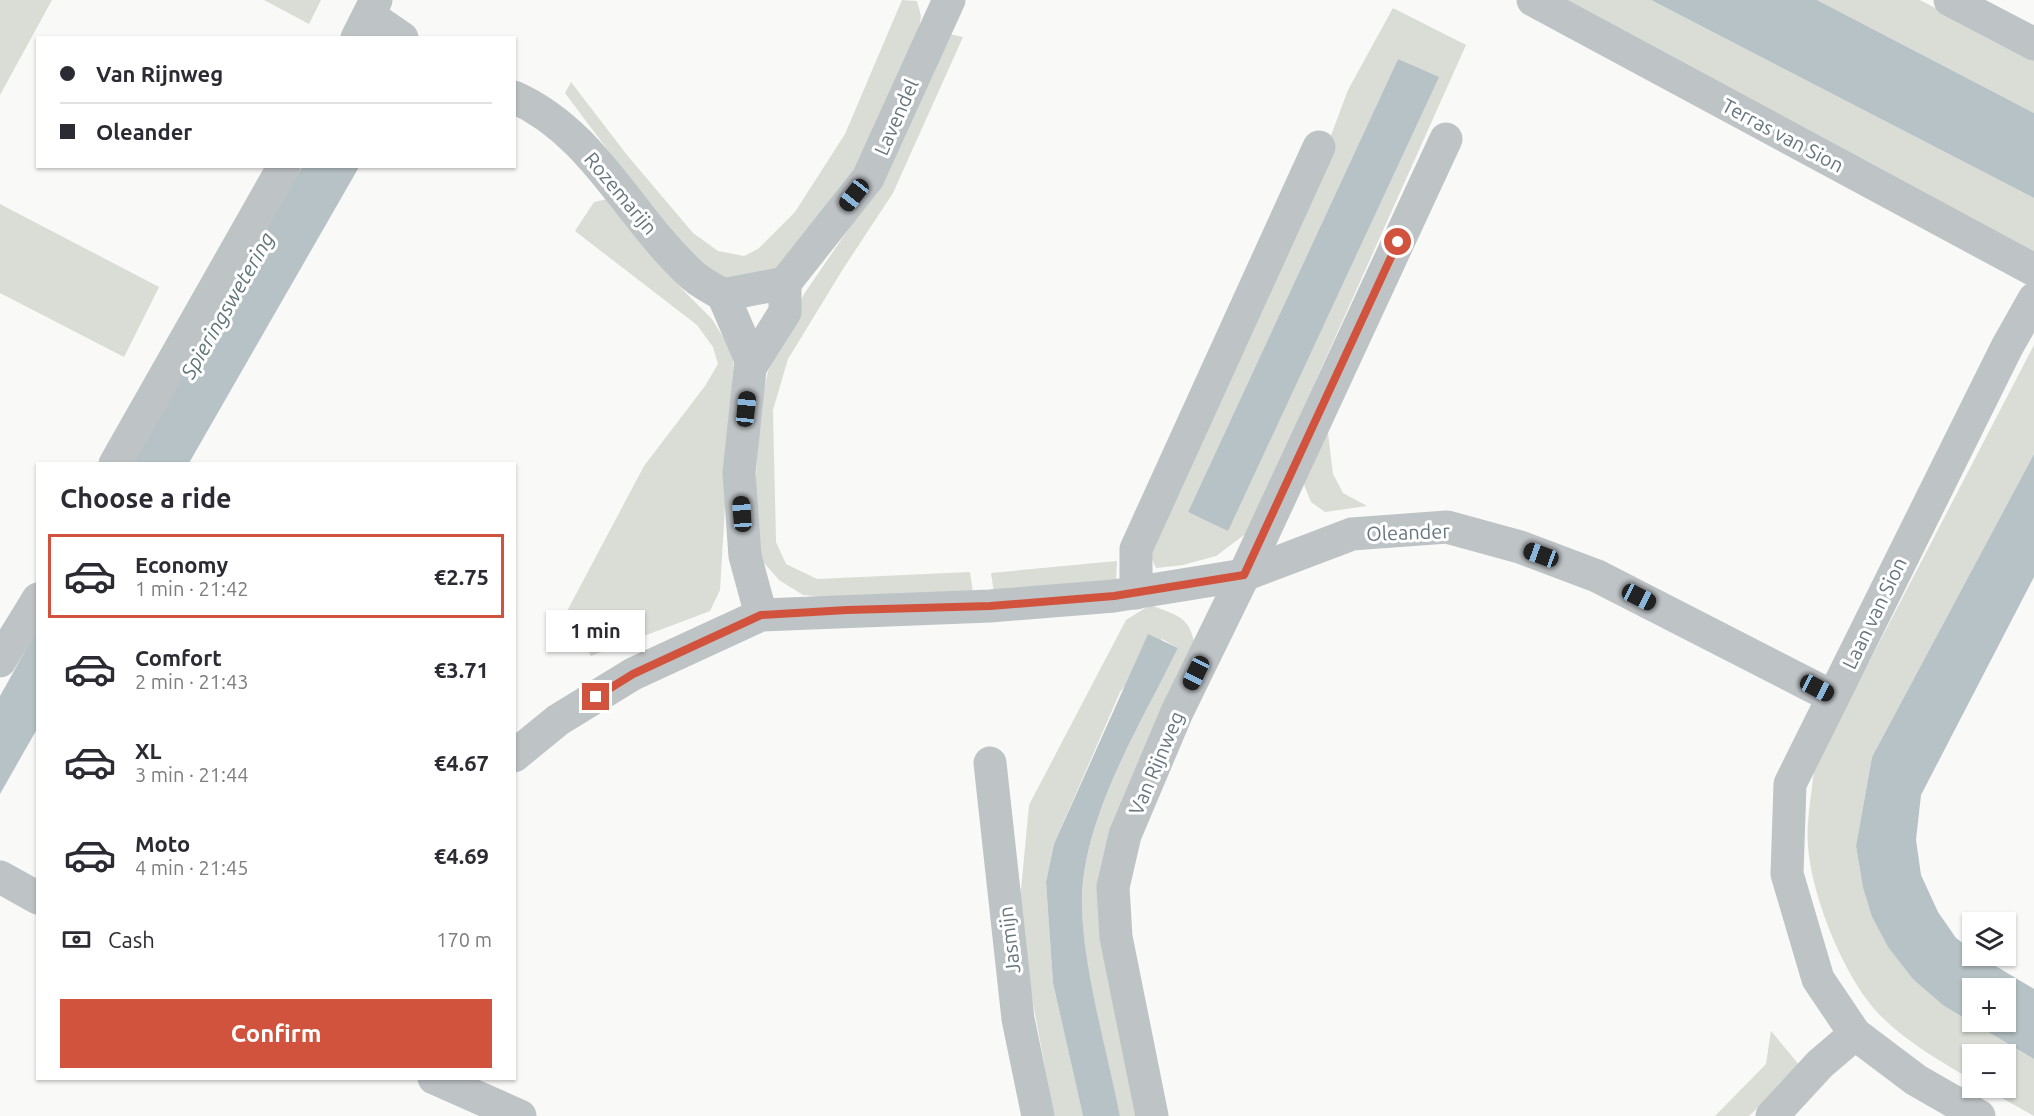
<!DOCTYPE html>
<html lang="en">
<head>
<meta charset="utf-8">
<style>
  :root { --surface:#fff; --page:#f2f2f3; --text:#2b2b33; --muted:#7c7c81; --line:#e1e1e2; --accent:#d2533d }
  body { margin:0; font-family:Ubuntu,sans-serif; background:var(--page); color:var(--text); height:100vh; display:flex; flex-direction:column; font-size:22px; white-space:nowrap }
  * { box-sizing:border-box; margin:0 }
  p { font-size:20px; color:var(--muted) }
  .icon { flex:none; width:33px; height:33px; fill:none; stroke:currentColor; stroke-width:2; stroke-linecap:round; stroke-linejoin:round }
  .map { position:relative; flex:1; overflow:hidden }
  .panel { position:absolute; left:36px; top:462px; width:480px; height:618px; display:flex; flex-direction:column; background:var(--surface); border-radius:0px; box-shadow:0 2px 4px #0004 }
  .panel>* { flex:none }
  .top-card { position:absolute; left:36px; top:36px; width:480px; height:132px; border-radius:0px; box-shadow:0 2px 4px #0004; display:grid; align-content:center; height:132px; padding:0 24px; background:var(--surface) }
  .fabs { position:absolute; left:1962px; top:912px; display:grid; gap:12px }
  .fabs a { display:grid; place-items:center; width:54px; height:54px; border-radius:0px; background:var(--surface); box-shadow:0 2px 4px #0004; font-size:30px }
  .end { position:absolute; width:27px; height:27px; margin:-14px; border:8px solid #d2533d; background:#fff; box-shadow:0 0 0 3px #fff }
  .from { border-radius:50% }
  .bubble { position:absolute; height:42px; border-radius:0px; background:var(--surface); box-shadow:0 2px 4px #0004; font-size:20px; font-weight:700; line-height:42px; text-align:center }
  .car { position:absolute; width:18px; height:36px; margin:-18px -9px; border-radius:8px; box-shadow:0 0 4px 2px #0007; background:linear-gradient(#222 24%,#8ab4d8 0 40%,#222 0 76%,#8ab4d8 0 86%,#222 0) }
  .top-card b { display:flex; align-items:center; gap:21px; height:57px; font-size:22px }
  .top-card b+b { border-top:2px solid var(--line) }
  .top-card i { width:15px; height:15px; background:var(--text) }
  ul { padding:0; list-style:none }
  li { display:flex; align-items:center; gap:18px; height:84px; margin:0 12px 9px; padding:0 12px; border:3px solid transparent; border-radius:0px }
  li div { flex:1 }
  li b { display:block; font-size:22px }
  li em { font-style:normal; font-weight:700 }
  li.current { border-color:var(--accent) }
  li>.icon { width:54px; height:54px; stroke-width:1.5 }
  h2 { padding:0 24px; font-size:27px; line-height:72px }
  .pay { display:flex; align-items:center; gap:15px; height:66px; padding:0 24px; font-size:22px }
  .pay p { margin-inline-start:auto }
  .action { display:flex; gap:12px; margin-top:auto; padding:12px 24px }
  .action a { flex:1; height:69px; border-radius:0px; background:var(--accent); color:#fff; font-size:24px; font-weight:700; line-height:69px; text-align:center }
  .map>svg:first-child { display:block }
  .green { fill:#d9ddd6; fill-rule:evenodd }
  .water { fill:#b6c2c5; fill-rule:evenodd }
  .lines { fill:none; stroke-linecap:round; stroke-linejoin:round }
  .minor { stroke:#bec3c6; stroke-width:33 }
  .route { stroke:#d2533d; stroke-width:8 }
  .labels { text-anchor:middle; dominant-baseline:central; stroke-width:6; stroke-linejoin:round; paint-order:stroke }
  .street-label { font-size:20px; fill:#66767f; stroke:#fff }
  .water-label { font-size:21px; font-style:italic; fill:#617578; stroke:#fff }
</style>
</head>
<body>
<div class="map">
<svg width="2034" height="1116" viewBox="0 0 2034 1116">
  <rect width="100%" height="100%" fill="#f9f9f7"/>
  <g class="green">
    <path d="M 0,0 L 52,0 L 0,95 Z"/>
    <path d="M 264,0 L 321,0 L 309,24 Z"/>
    <path d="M 902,0 L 917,1 L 921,16 L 918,36 L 876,132 L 837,204 L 782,269 L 724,279 L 705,269 L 673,237 L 565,93 L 571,82 L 627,155 L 693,233 L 718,251 L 744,256 L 758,249 L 795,212 L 845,134 Z"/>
    <path d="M 1543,0 L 1651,0 L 2034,198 L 2034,252 Z"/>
    <path d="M 1817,0 L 1920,0 L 2034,60 L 2034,113 Z"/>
    <path d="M 1393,8 L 1466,45 L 1248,532 L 1216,556 L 1183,565 L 1156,568 L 1151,557 L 1154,538 L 1323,157 L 1348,90 ZM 1398,59 L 1418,69 L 1228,530 L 1188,512 Z"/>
    <path d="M 949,34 L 963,37 L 893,193 L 843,269 L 788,359 L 773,410 L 776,542 L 786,564 L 817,579 L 970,572 L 973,593 L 835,598 L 803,595 L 779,580 L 757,555 L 754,508 L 760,408 L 768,371 L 804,294 L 878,186 Z"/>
    <path d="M 608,199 L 621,208 L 681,288 L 712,319 L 734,355 L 720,590 L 710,611 L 591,656 L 565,615 L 644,466 L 705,386 L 718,364 L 713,347 L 697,325 L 575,231 L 594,202 Z"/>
    <path d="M 0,204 L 159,287 L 124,357 L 0,293 Z"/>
    <path d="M 2034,345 L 2034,454 L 1872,757 L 1856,846 L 1863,888 L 1872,917 L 1888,947 L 1913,978 L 1944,1006 L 2034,1059 L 2034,1116 L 1984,1088 L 2006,1088 L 2006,1054 L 1972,1054 L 1972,1080 C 1942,1062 1908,1043 1883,1018 C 1846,983 1811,896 1808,845 C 1806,821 1812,793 1814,768 Z"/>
    <path d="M 1327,425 L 1333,474 L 1343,493 L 1367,506 L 1325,512 L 1311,502 L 1303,482 Z"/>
    <path d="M 1117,561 L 1116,582 L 994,593 L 991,573 Z"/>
    <path d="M 1150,605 C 1182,617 1191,617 1196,653 L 1117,832 L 1142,1116 L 1120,1116 C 1106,1049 1085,979 1082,911 C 1079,822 1140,726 1178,648 L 1162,639 L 1120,692 L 1054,844 L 1046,882 L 1053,983 L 1083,1116 L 1054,1116 L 1018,922 L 1029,805 L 1126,620 Z"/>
    <path d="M 1771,1031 L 1801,1067 L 1749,1116 L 1715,1116 L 1766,1064 Z"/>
  </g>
  <g class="water">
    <path d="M 1651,0 L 1817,0 L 2034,113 L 2034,198 Z"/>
    <path d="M 1398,59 L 1439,77 L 1228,531 L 1188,512 Z"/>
    <path d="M 302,167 L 359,167 L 189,463 L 132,464 Z"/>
    <path d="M 2034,454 L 2034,577 L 1921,795 L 1916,840 L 1921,875 L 1938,912 L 1956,938 L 1972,950 L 1972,956 L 1979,956 L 2034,989 L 2034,1059 L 1944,1006 L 1913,979 L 1888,947 L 1872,917 L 1863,888 L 1856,846 L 1872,757 ZM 2006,988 L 2006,1022 L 1972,1022 L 1972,988 Z"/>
    <path d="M 37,630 L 37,729 L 0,794 L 0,696 Z"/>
    <path d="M 1148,634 L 1178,648 C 1140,726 1079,822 1082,910 C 1085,978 1107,1050 1120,1116 L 1083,1116 L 1053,983 L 1046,882 L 1054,844 Z"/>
  </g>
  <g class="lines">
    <g class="minor">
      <path d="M 1533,0 L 2034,270"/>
      <path d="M 1950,0 L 2034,44"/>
      <path d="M 370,16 L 402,38"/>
      <path d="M 357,38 L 376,0"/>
      <path d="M 514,97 C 593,132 628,215 689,272 C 698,282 712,288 723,295"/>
      <path d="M 723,295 L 785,283 L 868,178 L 949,0"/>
      <path d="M 723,295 L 751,360 L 739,473 L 745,556 L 761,615"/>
      <path d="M 751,366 L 785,312 L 785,283"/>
      <path d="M 115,464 L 284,166"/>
      <path d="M 1136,593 L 1136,549 L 1319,147"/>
      <path d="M 0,661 L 38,599"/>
      <path d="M 514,756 L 558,720 L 633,674 L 761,615 L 990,606 L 1114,596 L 1244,575 L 1352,534 L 1447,527 L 1520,547 L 1597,576 L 1833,697"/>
      <path d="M 990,763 L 1018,1019 L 1038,1116"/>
      <path d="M 0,877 L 38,898"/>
      <path d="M 434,1078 L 520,1116"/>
      <path d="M 1152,1116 L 1116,937 L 1113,887 L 1125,835 L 1177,712 L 1244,575 L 1446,139"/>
      <path d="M 1772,1116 L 1820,1064 L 1855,1034"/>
      <path d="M 1979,1116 L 1916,1080 L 1855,1034 L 1818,979 L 1787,874 L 1790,784 L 2007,347 L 2034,299"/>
    </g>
  </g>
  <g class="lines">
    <path class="route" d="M 596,697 L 633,674 L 761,615 L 847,610 L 990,606 L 1114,596 L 1244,575 L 1398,242"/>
  </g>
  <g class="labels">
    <g class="street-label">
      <text transform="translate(896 117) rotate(-66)">Lavendel</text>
      <text transform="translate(1783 135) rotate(28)">Terras van Sion</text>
      <text transform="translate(621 193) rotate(50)">Rozemarijn</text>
      <text transform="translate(1408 532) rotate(-2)">Oleander</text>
      <text transform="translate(1874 613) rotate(-64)">Laan van Sion</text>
      <text transform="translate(1156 763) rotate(-67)">Van Rijnweg</text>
      <text transform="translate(1009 940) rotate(-97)">Jasmijn</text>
    </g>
    <g class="water-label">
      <text transform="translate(227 305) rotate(-60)">Spieringswetering</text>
    </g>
  </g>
</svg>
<div class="fabs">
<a><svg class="icon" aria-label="layers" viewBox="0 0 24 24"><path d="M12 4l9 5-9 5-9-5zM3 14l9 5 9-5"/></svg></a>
<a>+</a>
<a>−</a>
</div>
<i class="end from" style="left:1398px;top:242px"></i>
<i class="end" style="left:596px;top:697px"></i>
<div class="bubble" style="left:546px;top:610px;width:99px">1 min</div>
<i class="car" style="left:854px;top:195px;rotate:218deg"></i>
<i class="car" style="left:746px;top:409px;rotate:6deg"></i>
<i class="car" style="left:742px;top:514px;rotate:356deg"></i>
<i class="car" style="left:1541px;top:555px;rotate:290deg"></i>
<i class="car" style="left:1639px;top:597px;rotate:117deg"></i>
<i class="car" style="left:1196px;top:673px;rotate:206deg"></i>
<i class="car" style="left:1817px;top:688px;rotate:118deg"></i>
<div class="top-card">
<b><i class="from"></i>Van Rijnweg</b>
<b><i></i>Oleander</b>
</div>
<section class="panel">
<h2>Choose a ride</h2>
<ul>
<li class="current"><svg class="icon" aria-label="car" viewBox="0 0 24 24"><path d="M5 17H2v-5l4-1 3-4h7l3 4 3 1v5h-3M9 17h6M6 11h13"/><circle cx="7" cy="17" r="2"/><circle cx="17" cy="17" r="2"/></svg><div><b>Economy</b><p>1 min · 21:42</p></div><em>€2.75</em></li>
<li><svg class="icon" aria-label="car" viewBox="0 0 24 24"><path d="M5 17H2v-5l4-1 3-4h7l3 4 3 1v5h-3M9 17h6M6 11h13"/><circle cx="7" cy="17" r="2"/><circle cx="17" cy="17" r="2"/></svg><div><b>Comfort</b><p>2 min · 21:43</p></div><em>€3.71</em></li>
<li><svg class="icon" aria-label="car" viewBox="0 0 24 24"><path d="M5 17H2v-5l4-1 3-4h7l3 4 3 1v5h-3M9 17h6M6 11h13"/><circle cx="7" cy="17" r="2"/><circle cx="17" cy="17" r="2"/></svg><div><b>XL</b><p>3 min · 21:44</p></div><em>€4.67</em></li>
<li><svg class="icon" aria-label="car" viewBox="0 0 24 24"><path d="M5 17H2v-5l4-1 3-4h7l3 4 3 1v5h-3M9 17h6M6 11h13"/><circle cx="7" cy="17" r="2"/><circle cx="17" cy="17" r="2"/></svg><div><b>Moto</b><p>4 min · 21:45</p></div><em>€4.69</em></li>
</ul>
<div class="pay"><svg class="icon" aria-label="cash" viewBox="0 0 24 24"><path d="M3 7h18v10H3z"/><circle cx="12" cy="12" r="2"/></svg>Cash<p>170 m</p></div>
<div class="action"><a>Confirm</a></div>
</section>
</div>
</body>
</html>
